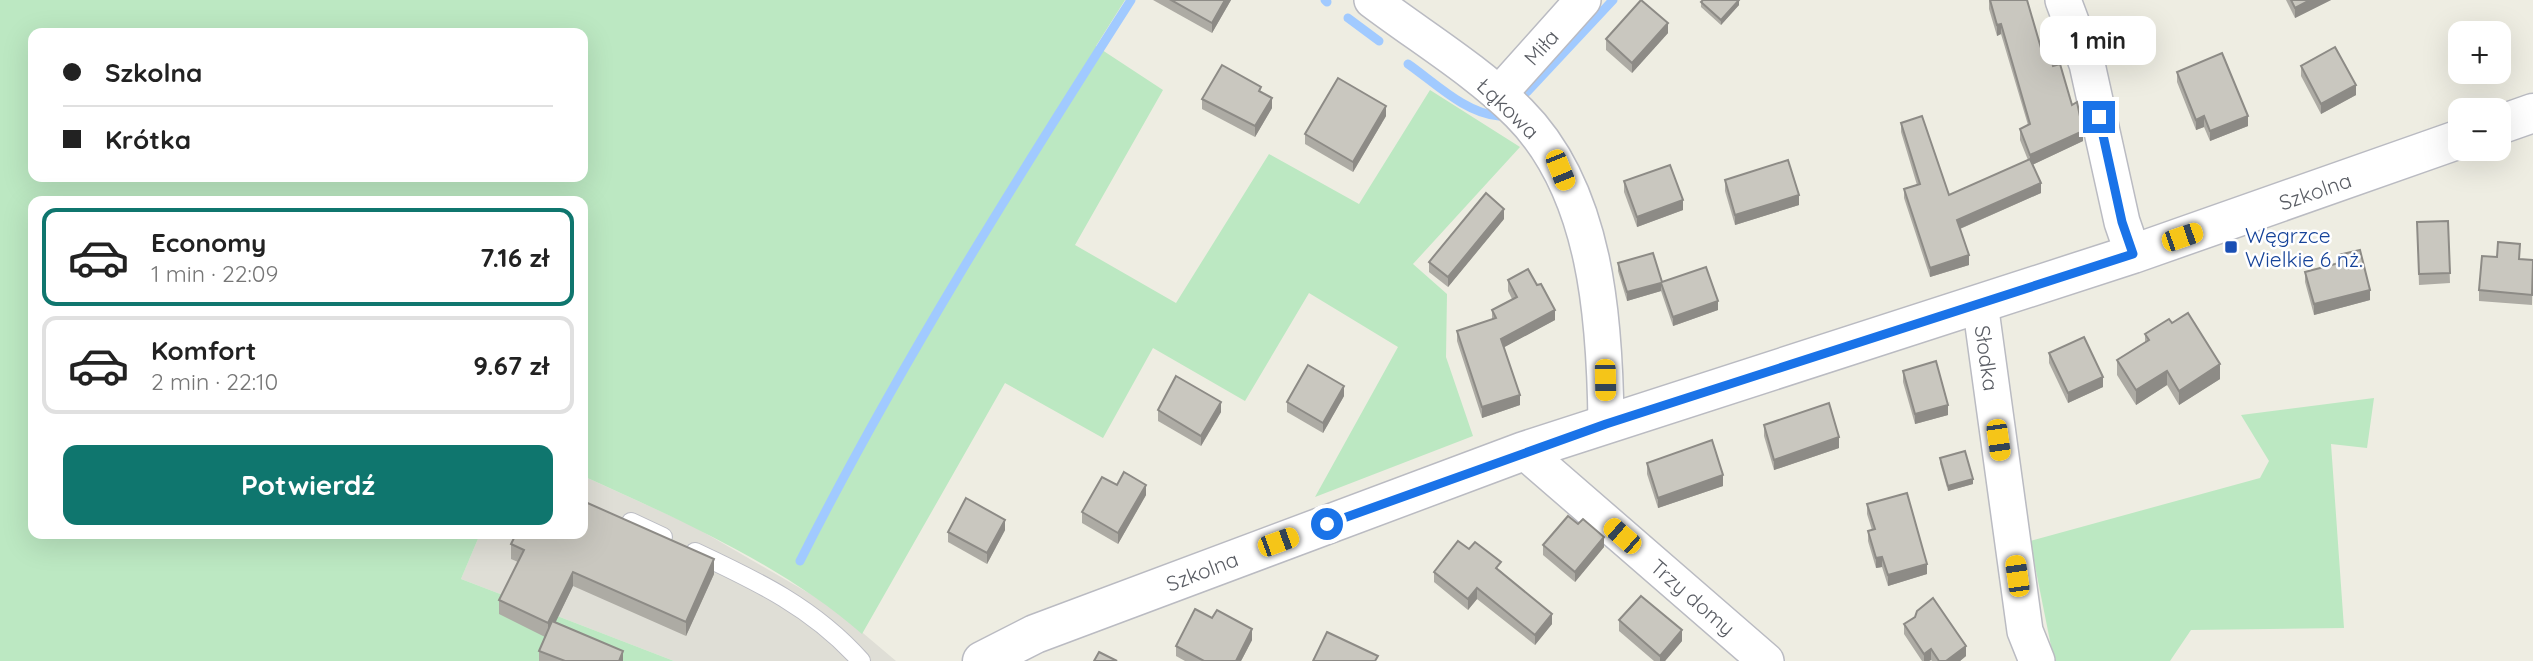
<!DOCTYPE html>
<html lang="pl">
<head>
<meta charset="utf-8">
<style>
  :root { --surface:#fff; --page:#f6f6f6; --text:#222; --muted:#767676; --line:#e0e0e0; --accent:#0f766e }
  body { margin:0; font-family:Quicksand,sans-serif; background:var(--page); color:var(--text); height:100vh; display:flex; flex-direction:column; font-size:26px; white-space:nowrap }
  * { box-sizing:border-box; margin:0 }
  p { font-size:23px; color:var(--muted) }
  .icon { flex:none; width:38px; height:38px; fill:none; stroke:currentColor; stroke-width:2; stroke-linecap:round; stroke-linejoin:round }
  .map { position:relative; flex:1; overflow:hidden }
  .panel { position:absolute; left:28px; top:196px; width:560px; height:343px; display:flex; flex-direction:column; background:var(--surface); border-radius:14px; box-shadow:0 7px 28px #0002 }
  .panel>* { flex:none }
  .top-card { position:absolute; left:28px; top:28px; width:560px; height:154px; border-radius:14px; box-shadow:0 7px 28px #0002; display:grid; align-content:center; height:154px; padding:0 35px; background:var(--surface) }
  .tools { position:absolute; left:2448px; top:21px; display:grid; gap:14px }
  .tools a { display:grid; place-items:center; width:63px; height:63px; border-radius:14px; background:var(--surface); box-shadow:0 7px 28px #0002; font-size:35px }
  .end { position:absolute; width:32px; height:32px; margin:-16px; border:9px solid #1a73e8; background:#fff; box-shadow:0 0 0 4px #fff }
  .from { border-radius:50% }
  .bubble { position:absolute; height:49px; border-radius:14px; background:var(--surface); box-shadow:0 7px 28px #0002; font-size:23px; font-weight:700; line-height:49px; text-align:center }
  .car { position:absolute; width:21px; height:42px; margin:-21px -10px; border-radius:9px; box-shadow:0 0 5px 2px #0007; background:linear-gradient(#f5c518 24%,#345 0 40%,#f5c518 0 76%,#345 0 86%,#f5c518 0) }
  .top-card b { display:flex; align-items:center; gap:24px; height:66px; font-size:26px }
  .top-card b+b { border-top:2px solid var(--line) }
  .top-card i { width:18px; height:18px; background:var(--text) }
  ul { padding:12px 0 0; list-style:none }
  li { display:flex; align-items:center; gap:21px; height:98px; margin:0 14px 10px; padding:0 21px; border:4px solid var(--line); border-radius:14px }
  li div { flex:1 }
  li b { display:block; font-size:26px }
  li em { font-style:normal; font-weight:700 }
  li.on { border-color:var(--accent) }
  li>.icon { width:63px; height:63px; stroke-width:1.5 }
  .cta { display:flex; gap:14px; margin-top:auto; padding:14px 35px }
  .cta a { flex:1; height:80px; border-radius:14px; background:var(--accent); color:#fff; font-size:28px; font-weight:700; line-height:80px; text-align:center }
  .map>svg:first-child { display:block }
  .industrial { fill:#dfded6 }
  .green { fill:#bce8c2; fill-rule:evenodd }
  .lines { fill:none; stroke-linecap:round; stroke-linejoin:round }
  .stream { stroke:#a1caff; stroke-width:9 }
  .service-casing { stroke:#babbc2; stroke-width:20 }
  .minor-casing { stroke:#babbc2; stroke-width:38 }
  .tertiary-casing { stroke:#babbc2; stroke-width:41 }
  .service { stroke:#fff; stroke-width:18 }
  .minor { stroke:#fff; stroke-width:35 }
  .tertiary { stroke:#fff; stroke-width:38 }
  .wall { fill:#adaba4 }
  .shaded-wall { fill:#8d8b86 }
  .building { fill:#c9c7bf; stroke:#8d8b86; stroke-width:2 }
  .route { stroke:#1a73e8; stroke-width:9 }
  .transit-dot { fill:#1a4fb4; stroke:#fff; stroke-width:2.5 }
  .labels { text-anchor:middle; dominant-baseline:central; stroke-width:5; stroke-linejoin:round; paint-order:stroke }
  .street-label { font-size:21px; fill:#5a5d64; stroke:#fff }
  .transit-label { font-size:21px; fill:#164399; stroke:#fff; text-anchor:start }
</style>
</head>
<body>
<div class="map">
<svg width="2533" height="661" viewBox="0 0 2533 661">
  <rect width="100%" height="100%" fill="#eeede2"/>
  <path class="industrial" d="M 583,476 L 693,526 L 831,606 L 896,661 L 674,661 L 461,579 L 480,534 L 583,534 Z"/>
  <g class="green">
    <path d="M 0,0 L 1125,0 L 1096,46 L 1163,90 L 1075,245 L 1176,303 L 1269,154 L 1359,204 L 1430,90 L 1520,147 L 1413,264 L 1447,294 L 1446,357 L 1473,436 L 1315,497 L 1398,347 L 1309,293 L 1245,401 L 1153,348 L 1103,438 L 1005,383 L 862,634 C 783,565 678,519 583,476 L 583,201 L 33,201 L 33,534 L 480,534 L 461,579 L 674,661 L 0,661 ZM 33,33 L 583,33 L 583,177 L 33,177 Z"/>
    <path d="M 2374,398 L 2367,448 L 2331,444 L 2344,628 L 2191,630 L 2170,661 L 2054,661 L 2030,541 L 2260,478 L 2269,461 L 2241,415 Z"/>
  </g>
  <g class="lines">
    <g class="stream">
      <path d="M 1325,0 L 1327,2"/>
      <path d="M 1348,18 L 1379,41"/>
      <path d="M 1408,64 C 1434,82 1466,114 1499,116"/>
      <path d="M 1527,92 L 1613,0"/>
      <path d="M 800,561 C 898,367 1014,183 1131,0"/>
    </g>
    <g class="service-casing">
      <g id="service">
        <path d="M 631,522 L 663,537"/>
        <path d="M 695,552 C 757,581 814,608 861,661"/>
      </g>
    </g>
    <g class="minor-casing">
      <g id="minor">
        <path d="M 1372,0 C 1421,37 1476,70 1519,113 C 1597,191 1605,321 1606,424"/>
        <path d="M 2063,0 L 2087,64 L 2122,222 L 2133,254"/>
        <path d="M 1499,94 L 1583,0"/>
        <path d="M 1980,303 L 2025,631 L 2037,661"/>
        <path d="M 1524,451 L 1766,661"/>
      </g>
    </g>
    <g class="tertiary-casing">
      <g id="tertiary">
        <path d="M 2499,125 L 2533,113"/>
        <path d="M 982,661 L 1035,634 L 1524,451 L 2133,254 L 2460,139"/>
      </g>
    </g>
    <use href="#service" class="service"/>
    <use href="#minor" class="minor"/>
    <use href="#tertiary" class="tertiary"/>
  </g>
  <g class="wall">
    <path d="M 1153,0 L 1231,0 L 1212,33 Z"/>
    <path d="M 1739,0 L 1739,5 L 1721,25 L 1701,7 L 1701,2 Z"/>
    <path d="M 1989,0 L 2041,48 L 2053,66 L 2072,105 L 2083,141 L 2032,165 L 2041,193 L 1960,229 L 1969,265 L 1930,277 L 1904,198 L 1904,189 L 1917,185 L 1901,132 L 1901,123 L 1949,195 L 2028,160 L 2020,140 L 2020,129 L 2028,125 L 2001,34 L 1997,36 L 1989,9 Z"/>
    <path d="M 2286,0 L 2331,0 L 2295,18 Z"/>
    <path d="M 1668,33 L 1632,73 L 1606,50 L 1606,39 Z"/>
    <path d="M 2301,66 L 2356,95 L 2321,114 L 2301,76 Z"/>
    <path d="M 2177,72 L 2248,126 L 2210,141 L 2204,127 L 2196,130 L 2177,82 Z"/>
    <path d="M 1202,99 L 1272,108 L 1255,137 L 1202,109 Z"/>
    <path d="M 1386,116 L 1353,172 L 1305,144 L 1305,134 Z"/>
    <path d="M 1725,180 L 1799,205 L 1735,225 L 1725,191 Z"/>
    <path d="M 1624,181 L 1683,210 L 1637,227 L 1624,192 Z"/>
    <path d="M 1504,219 L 1448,287 L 1429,272 L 1429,262 Z"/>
    <path d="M 2448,221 L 2450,283 L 2419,285 L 2417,222 Z"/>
    <path d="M 2338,255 L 2370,300 L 2314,315 L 2305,282 L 2305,272 L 2338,264 Z"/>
    <path d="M 2520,259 L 2533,260 L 2532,305 L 2479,301 L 2479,290 Z"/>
    <path d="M 1618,263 L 1662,282 L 1718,310 L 1673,326 L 1661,291 L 1627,301 L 1618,271 Z"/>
    <path d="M 1508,280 L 1555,320 L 1504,347 L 1520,405 L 1482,418 L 1457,341 L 1457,331 L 1492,319 L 1492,310 L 1512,299 L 1508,291 Z"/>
    <path d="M 2172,323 L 2220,379 L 2179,405 L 2167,385 L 2136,405 L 2117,375 L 2117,360 L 2145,342 L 2145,334 Z"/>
    <path d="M 2049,353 L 2103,387 L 2068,403 L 2049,363 Z"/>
    <path d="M 1903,371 L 1948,415 L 1915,424 L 1903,382 Z"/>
    <path d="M 1344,396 L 1323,433 L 1287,412 L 1287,402 Z"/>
    <path d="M 1158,410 L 1221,412 L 1201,446 L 1158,421 Z"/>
    <path d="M 1764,425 L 1839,448 L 1774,470 L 1764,436 Z"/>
    <path d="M 1940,458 L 1973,484 L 1948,491 L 1940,463 Z"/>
    <path d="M 1647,463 L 1723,486 L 1658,508 L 1647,474 Z"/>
    <path d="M 1117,485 L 1146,495 L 1118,544 L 1082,523 L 1082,512 Z"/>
    <path d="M 1867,504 L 1927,574 L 1888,586 L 1882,567 L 1876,568 L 1868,541 L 1868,531 L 1872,530 L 1867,514 Z"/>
    <path d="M 1005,530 L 987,564 L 948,542 L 948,532 Z"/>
    <path d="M 511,544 L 714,574 L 686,636 L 573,586 L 555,623 L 623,661 L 539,661 L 539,651 L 545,637 L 499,614 L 499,600 L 518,562 L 511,559 Z"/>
    <path d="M 1543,545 L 1604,547 L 1575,582 L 1543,555 Z"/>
    <path d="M 1469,549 L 1501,571 L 1552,624 L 1535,645 L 1477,599 L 1468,610 L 1434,582 L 1434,572 Z"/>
    <path d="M 1212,618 L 1252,640 L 1241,661 L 1185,661 L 1176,656 L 1176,646 Z"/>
    <path d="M 1619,620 L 1682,641 L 1665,661 L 1654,661 L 1619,631 Z"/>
    <path d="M 1904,624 L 1966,656 L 1960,661 L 1932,661 L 1931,660 L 1929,661 L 1922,661 L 1904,634 Z"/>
  </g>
  <g class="shaded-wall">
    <path d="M 1225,0 L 1231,0 L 1212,33 L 1212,23 Z"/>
    <path d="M 1739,0 L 1739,5 L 1721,25 L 1721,20 Z"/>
    <path d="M 2310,0 L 2331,0 L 2295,18 L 2295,8 Z"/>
    <path d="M 1668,23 L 1668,33 L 1632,73 L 1632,63 Z"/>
    <path d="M 2001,24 L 2001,34 L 1997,36 L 1997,25 Z"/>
    <path d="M 2356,85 L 2356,95 L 2321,114 L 2321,104 Z"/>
    <path d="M 1272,98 L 1272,108 L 1255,137 L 1255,126 Z"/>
    <path d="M 1386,106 L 1386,116 L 1353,172 L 1353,162 Z"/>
    <path d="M 2204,116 L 2204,127 L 2196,130 L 2196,120 Z"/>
    <path d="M 2248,116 L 2248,126 L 2210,141 L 2210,131 Z"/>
    <path d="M 2083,131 L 2083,141 L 2030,166 L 2030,155 Z"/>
    <path d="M 2041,183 L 2041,193 L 1957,230 L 1957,220 Z"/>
    <path d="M 1799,195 L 1799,205 L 1735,225 L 1735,215 Z"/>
    <path d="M 1683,200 L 1683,210 L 1637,227 L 1637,217 Z"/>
    <path d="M 1504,209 L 1504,219 L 1448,287 L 1448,277 Z"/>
    <path d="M 1969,255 L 1969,265 L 1930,277 L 1930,268 Z"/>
    <path d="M 1661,283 L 1661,291 L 1627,301 L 1627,292 Z"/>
    <path d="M 2370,290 L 2370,300 L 2314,315 L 2314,304 Z"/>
    <path d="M 1718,301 L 1718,310 L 1673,326 L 1673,317 Z"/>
    <path d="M 1555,310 L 1555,320 L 1501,349 L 1501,339 Z"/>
    <path d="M 2220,364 L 2220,379 L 2179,405 L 2179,391 Z"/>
    <path d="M 2167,371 L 2167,385 L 2136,405 L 2136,390 Z"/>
    <path d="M 2103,377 L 2103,387 L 2068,403 L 2068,393 Z"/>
    <path d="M 1344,386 L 1344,396 L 1323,433 L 1323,423 Z"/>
    <path d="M 1520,395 L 1520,405 L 1482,418 L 1482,407 Z"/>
    <path d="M 1221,402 L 1221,412 L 1201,446 L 1201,436 Z"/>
    <path d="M 1948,405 L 1948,415 L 1915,424 L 1915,414 Z"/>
    <path d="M 1839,437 L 1839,448 L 1774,470 L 1774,460 Z"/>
    <path d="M 1723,475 L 1723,486 L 1658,508 L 1658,498 Z"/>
    <path d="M 1973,479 L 1973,484 L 1948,491 L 1948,486 Z"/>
    <path d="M 1146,485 L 1146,495 L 1118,544 L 1118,533 Z"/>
    <path d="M 1005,520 L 1005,530 L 987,564 L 987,553 Z"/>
    <path d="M 1604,537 L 1604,547 L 1575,582 L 1575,572 Z"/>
    <path d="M 1882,557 L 1882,567 L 1876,568 L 1876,558 Z"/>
    <path d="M 714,559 L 714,574 L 686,636 L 686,622 Z"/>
    <path d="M 1927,564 L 1927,574 L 1888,586 L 1888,575 Z"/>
    <path d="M 573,572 L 573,586 L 548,638 L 548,623 Z"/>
    <path d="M 1477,588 L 1477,599 L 1468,610 L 1468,599 Z"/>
    <path d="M 1552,614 L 1552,624 L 1535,645 L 1535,635 Z"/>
    <path d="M 1252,629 L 1252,640 L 1241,661 L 1236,661 Z"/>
    <path d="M 1682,630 L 1682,641 L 1665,661 L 1660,661 L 1660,656 Z"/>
    <path d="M 1966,646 L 1966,656 L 1960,661 L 1946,661 Z"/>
    <path d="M 1931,649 L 1931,660 L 1929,661 L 1924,661 L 1924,654 Z"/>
    <path d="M 623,651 L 623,661 L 619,661 Z"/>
  </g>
  <g class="building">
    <path d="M 1171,0 L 1225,0 L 1212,23 Z"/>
    <path d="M 1641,0 L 1668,23 L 1632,63 L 1606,39 Z"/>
    <path d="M 1703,0 L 1739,0 L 1721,20 L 1701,2 Z"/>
    <path d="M 1990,0 L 2027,0 L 2041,48 L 2047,46 L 2053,66 L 2060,64 L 2072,105 L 2077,102 L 2083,131 L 2030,155 L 2020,129 L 2030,124 L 2001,24 L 1997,25 Z"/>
    <path d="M 2291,0 L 2310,0 L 2295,8 Z"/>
    <path d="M 2335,47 L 2356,85 L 2321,104 L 2301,66 Z"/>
    <path d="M 2222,53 L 2248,116 L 2210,131 L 2204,116 L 2196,120 L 2177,72 Z"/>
    <path d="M 1222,65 L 1261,87 L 1259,91 L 1272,98 L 1255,126 L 1202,99 Z"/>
    <path d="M 1338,78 L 1386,106 L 1353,162 L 1305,134 Z"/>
    <path d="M 1922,116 L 1949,195 L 2030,159 L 2041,183 L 1957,220 L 1969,255 L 1930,268 L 1904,189 L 1920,184 L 1901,123 Z"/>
    <path d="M 1788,160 L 1799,195 L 1735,215 L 1725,180 Z"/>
    <path d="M 1670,165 L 1683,200 L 1637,217 L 1624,181 Z"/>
    <path d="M 1486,193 L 1504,209 L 1448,277 L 1429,262 Z"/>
    <path d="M 2448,221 L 2450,273 L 2419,274 L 2417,222 Z"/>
    <path d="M 2498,242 L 2520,244 L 2519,259 L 2533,260 L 2532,295 L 2479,290 L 2482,256 L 2497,257 Z"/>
    <path d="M 2360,250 L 2370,290 L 2314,304 L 2305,272 L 2339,263 L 2338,255 Z"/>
    <path d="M 1653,253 L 1662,282 L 1706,267 L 1718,301 L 1673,317 L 1661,283 L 1627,292 L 1618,263 Z"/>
    <path d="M 1528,269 L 1537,285 L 1541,284 L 1555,310 L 1501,339 L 1520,395 L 1482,407 L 1457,331 L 1496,318 L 1492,310 L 1517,297 L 1508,280 Z"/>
    <path d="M 2188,313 L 2220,364 L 2179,391 L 2167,371 L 2136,390 L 2117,360 L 2149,340 L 2145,334 L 2169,319 L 2172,323 Z"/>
    <path d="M 2084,337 L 2103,377 L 2068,393 L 2049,353 Z"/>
    <path d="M 1936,361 L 1948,405 L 1915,414 L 1903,371 Z"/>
    <path d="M 1308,365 L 1344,386 L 1323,423 L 1287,402 Z"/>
    <path d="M 1176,376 L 1221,402 L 1201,436 L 1158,410 Z"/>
    <path d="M 1829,403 L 1839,437 L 1774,460 L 1764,425 Z"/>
    <path d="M 1712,440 L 1723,475 L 1658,498 L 1647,463 Z"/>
    <path d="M 1965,451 L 1973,479 L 1948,486 L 1940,458 Z"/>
    <path d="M 1124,472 L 1146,485 L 1118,533 L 1082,512 L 1102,477 L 1117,485 Z"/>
    <path d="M 1907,493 L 1927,564 L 1888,575 L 1882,557 L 1876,558 L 1868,531 L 1875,529 L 1867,504 Z"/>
    <path d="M 966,498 L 1005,520 L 987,553 L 948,532 Z"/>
    <path d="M 583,501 L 714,559 L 686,622 L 573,572 L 548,623 L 499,600 L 524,550 L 511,544 L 516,534 L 583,534 Z"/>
    <path d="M 1568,516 L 1578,524 L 1583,519 L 1604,537 L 1575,572 L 1543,545 Z"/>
    <path d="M 1458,541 L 1469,549 L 1475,542 L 1501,562 L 1496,568 L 1552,614 L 1535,635 L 1477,588 L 1468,599 L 1434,572 Z"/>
    <path d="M 1641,596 L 1682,630 L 1660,656 L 1619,620 Z"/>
    <path d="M 1933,598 L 1966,646 L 1946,661 L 1939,661 L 1931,649 L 1924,654 L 1904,624 L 1915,617 L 1917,611 Z"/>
    <path d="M 1195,609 L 1212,618 L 1217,610 L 1252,629 L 1236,661 L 1204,661 L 1176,646 Z"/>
    <path d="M 552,621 L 623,651 L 619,661 L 565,661 L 539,651 Z"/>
    <path d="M 1327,632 L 1378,656 L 1375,661 L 1313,661 Z"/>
    <path d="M 1099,652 L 1117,661 L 1094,661 Z"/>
  </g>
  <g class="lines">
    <path class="route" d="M 1327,524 L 1606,424 L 2133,254 L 2122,222 L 2099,117"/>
  </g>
  <rect class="transit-dot" x="2224" y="240" width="14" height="14" rx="3.5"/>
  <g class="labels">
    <g class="street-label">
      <text transform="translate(1541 47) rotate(-48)">Miła</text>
      <text transform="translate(1508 108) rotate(44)">Łąkowa</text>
      <text transform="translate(2315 191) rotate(-19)">Szkolna</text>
      <text transform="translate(1987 358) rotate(82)">Słodka</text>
      <text transform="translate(1202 571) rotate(-21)">Szkolna</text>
      <text transform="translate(1693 597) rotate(41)">Trzy domy</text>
    </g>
    <g class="transit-label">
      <text x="2245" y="235">Węgrzce<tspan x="2245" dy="24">Wielkie 6 nż.</tspan></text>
    </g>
  </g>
</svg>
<div class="tools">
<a>+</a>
<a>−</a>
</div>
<i class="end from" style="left:1327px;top:524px"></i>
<i class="end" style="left:2099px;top:117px"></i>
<div class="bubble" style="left:2040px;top:16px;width:116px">1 min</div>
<i class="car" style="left:1560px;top:170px;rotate:158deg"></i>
<i class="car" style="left:2182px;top:237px;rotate:71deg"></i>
<i class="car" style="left:1605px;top:380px;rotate:179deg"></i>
<i class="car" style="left:1998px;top:440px;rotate:172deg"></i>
<i class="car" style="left:1622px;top:536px;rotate:311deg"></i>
<i class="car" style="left:1278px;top:542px;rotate:70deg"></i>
<i class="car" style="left:2017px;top:576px;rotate:352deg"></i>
<div class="top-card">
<b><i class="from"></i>Szkolna</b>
<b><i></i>Krótka</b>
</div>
<section class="panel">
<ul>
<li class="on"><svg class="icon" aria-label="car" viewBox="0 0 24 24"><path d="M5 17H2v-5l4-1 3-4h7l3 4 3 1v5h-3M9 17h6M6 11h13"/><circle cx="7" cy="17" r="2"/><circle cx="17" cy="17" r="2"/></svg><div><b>Economy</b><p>1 min · 22:09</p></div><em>7.16 zł</em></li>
<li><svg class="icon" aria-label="car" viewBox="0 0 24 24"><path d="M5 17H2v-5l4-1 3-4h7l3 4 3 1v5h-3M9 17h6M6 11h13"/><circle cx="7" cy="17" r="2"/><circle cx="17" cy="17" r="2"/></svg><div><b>Komfort</b><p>2 min · 22:10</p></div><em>9.67 zł</em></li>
</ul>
<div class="cta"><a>Potwierdź</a></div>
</section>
</div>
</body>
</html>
